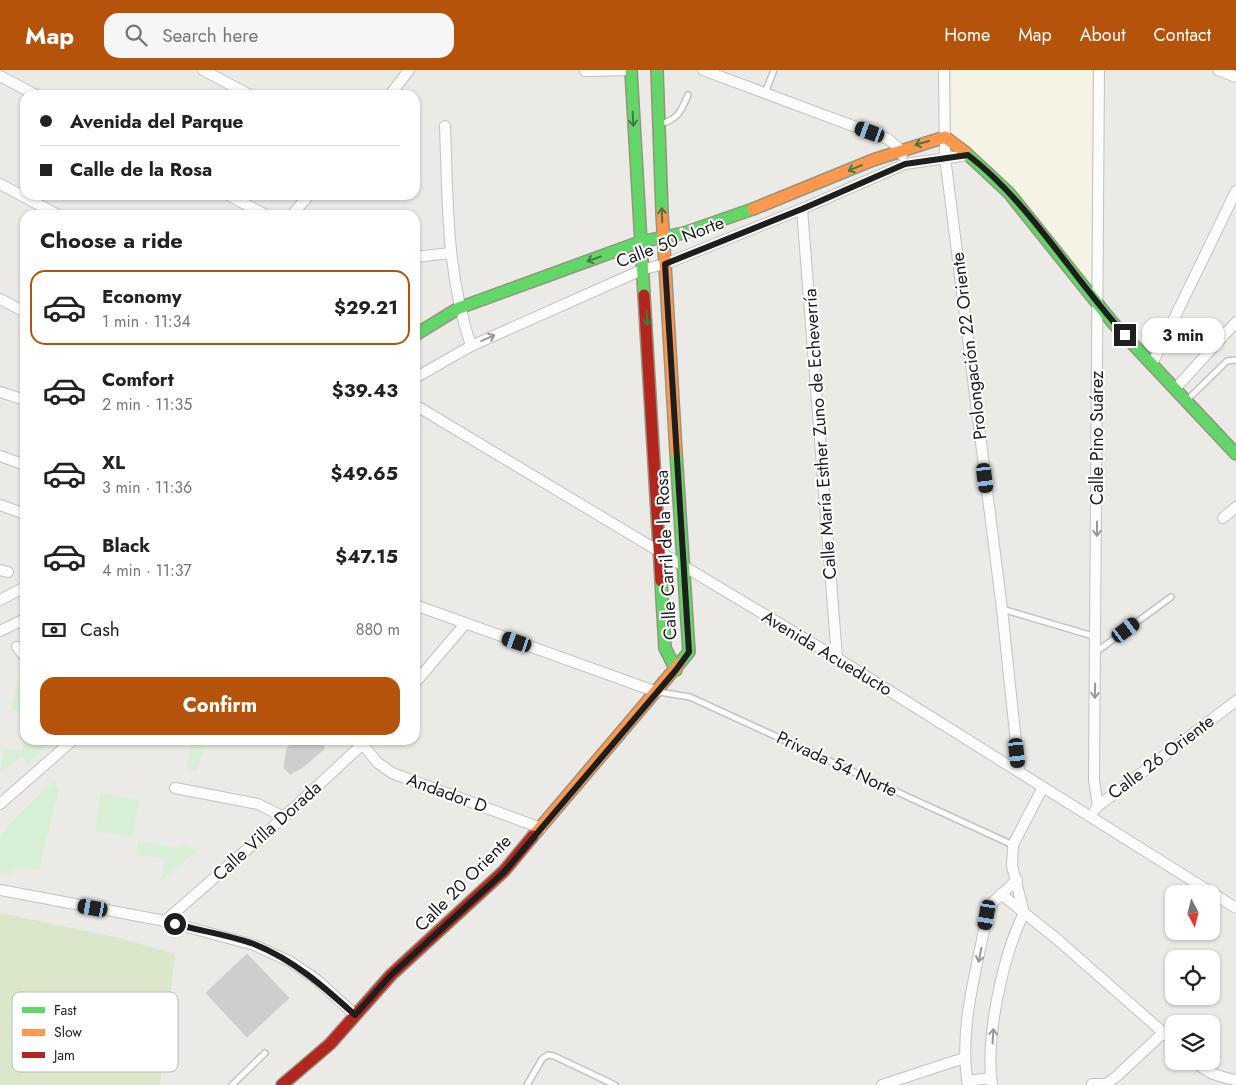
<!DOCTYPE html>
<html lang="en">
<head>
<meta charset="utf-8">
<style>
  :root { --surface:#fff; --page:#f6f6f6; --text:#222; --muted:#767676; --line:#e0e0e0; --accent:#b45309 }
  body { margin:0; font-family:Jost,sans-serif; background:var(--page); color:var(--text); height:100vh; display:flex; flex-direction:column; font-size:19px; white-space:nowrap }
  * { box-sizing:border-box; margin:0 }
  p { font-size:16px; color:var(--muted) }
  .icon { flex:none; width:28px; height:28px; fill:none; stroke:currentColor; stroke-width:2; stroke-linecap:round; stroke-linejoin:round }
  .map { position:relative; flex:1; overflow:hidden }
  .details { position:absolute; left:20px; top:140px; width:400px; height:535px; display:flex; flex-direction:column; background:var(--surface); border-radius:15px; box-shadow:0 1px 4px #0004 }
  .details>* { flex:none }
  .banner { position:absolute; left:20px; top:20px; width:400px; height:110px; border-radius:15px; box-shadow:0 1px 4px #0004; display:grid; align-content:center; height:110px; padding:0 20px; background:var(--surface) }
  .needle { width:32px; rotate:173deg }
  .buttons { position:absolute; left:1165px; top:815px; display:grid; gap:10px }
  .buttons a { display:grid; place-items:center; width:55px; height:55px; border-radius:10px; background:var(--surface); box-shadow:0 1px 4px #0004; font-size:25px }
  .end { position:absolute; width:22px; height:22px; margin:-11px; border:6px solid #1e1e1e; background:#fff; box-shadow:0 0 0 2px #fff }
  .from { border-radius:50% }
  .bubble { position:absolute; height:35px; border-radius:15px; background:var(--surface); box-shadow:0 1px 4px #0004; font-size:16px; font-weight:700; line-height:35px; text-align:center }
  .car { position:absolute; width:15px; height:30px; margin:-15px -8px; border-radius:6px; box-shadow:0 0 4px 1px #0007; background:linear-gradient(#222 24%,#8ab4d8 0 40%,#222 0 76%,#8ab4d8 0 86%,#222 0) }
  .banner b { display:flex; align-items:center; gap:18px; height:48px; font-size:19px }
  .banner b+b { border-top:1px solid var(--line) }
  .banner i { width:12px; height:12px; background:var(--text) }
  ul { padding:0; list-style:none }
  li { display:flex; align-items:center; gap:15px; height:75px; margin:0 10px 8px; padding:0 10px; border:2px solid transparent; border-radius:15px }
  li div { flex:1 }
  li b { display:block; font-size:19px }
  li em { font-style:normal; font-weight:700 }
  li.current { border-color:var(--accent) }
  li>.icon { width:45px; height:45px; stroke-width:1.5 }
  h2 { padding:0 20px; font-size:22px; line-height:60px }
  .pay { display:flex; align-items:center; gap:12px; height:55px; padding:0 20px; font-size:19px }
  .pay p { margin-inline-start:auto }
  .primary-button { display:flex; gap:10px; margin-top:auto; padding:10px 20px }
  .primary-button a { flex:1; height:58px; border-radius:15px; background:var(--accent); color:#fff; font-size:20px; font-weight:700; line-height:58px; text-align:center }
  header { display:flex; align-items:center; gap:30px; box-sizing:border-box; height:70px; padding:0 25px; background:var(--accent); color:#fff }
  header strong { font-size:24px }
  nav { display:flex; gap:28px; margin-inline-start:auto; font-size:18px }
  .search { width:350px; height:45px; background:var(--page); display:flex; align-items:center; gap:12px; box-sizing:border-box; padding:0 18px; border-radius:15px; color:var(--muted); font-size:19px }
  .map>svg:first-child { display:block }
  .education { fill:#f5f3e3 }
  .grass { fill:#dae7c8 }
  .park { fill:#d7f0d5 }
  .building { fill:#d0cecc; stroke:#cfccc9 }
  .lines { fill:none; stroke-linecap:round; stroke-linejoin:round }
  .lane-casing { stroke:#c3c2c1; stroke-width:8 }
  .street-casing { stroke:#c3c2c1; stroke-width:12 }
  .fast-casing { stroke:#949481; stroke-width:14 }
  .slow-casing { stroke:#949481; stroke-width:14 }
  .jam-casing { stroke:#949481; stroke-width:14 }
  .lane { stroke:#fcfcfb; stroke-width:5 }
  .street { stroke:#fcfcfb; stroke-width:10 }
  .fast { stroke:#63d668; stroke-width:11 }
  .slow { stroke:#ff974d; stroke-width:11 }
  .jam { stroke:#b3261e; stroke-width:11 }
  .oneway { stroke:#407a43 }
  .oneway2 { stroke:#989898 }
  .route { stroke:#1e1e1e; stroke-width:6 }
  .labels { text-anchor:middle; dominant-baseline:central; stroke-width:4; stroke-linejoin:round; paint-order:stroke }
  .street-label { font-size:18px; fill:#1e1e1e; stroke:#fff }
  .key { fill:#fff; stroke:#bcbcbc; stroke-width:1 }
  .key-label { font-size:14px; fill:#1e1e1e }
</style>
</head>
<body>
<header>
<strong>Map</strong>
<div class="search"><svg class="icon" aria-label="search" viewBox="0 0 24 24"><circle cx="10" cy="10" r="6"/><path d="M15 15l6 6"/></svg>Search here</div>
<nav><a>Home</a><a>Map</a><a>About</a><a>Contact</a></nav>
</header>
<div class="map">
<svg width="1236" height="1015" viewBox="0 0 1236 1015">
  <rect width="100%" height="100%" fill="#eceae7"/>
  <path class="education" d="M 952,0 L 1092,0 L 1091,215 L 999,103 L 951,63 Z"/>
  <path class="grass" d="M 0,843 L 119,868 L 175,884 L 160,1015 L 0,1015 Z"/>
  <g class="park">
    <path d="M 22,601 L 25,605 L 25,644 L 11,639 Z"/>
    <path d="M 25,663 L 25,670 L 49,670 L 51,673 L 27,693 L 22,686 L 0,702 L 4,679 L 22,680 Z"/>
    <path d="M 193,670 L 207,670 L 197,701 L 186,699 Z"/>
    <path d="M 54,711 L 59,718 L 39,800 L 19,797 L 9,804 L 0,801 L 0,767 L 15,748 Z"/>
    <path d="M 101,723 L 140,730 L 132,767 L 95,761 Z"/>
    <path d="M 138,771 L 176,778 L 182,775 L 198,780 L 161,811 L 165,789 L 136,784 Z"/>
  </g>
  <g class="building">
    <path d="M 297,670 L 323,672 L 324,679 L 303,697 L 290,704 L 284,698 L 287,678 Z"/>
    <path d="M 247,884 L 289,928 L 247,967 L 206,923 Z"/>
  </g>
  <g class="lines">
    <g class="lane-casing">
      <g id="lane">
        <path d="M 765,23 L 774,0"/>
        <path d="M 659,54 C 677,51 682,40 688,25"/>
        <path d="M 1186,331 L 1227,291 L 1236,290"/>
        <path d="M 1002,539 L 1096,567"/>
        <path d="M 1096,582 L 1171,527"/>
        <path d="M 659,622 L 690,627 L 1013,775"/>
        <path d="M 232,1015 L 265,983"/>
        <path d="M 527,1015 L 542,989 L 548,985 L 554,986 L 615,1015"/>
      </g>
    </g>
    <g class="street-casing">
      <g id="street">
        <path d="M 203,0 L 250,25"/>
        <path d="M 703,0 L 888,69 L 900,79 L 902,85"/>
        <path d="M 944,0 L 945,87 L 1002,539 L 1019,701"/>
        <path d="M 1218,0 L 1236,7"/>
        <path d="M 585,1 L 628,0"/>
        <path d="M 0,6 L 36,25"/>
        <path d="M 390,25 L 409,0"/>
        <path d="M 445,56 C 448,134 446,200 471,276"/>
        <path d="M 0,114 L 58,145"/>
        <path d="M 228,125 L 266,145"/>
        <path d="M 802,139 L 837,588"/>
        <path d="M 292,145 L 309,125"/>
        <path d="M 415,187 L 450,183"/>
        <path d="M 0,229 L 25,242"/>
        <path d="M 1152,294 L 1236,121"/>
        <path d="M 415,308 L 471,276 L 644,199 L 665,194 L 802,139 L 905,94 L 968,85"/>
        <path d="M 1175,319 L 1236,252"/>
        <path d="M 0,322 L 25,330"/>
        <path d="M 415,335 L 837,588 L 1236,838"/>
        <path d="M 0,386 L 25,395"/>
        <path d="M 0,435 L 25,444"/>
        <path d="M 1223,448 L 1236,437"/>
        <path d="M 0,500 L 8,502"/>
        <path d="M 0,530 L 25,517"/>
        <path d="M 415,535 L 657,622"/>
        <path d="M 0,561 L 25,549"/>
        <path d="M 17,577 L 25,587"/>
        <path d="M 415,613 L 465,554"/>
        <path d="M 363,675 L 378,693 L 392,703 L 541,758"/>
        <path d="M 175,718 L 258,734 L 284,747"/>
        <path d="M 0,734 L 73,670"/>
        <path d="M 1098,736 L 1094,710 L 1099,0"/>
        <path d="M 1095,740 L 1098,736 L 1236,631"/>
        <path d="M 0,820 L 165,851 L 254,875 L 291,892 L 317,910 L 355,945"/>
        <path d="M 1001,824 L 1058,870 L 1174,972"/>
        <path d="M 1024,843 L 1012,796 L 1013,775 L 1043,717"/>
        <path d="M 165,851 L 284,747 L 367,670"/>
        <path d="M 1194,991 C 1207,1003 1219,1007 1236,1010"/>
        <path d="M 967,1011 L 991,1008"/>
        <path d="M 1092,1014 L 1106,1014 L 1117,1006 L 1164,962"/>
        <path d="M 882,1015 L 964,988"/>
        <path d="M 968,1015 C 958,958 977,900 987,845 L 993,832 L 1017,810"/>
        <path d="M 992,1015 C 985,968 1003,885 1024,843"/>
      </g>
    </g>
    <g class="fast-casing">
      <g id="fast">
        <path d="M 631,0 L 644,225"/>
        <path d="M 657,0 L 662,143"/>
        <path d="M 965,82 L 1009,123 L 1113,253 L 1236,384"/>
        <path d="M 415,265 L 459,238 L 640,172 L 684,163 L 753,139"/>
        <path d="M 676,382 L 689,582 L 679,594"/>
        <path d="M 661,511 L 665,578 L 676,600"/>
      </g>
    </g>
    <g class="slow-casing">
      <g id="slow">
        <path d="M 753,139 L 873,90 L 945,67 L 965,82"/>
        <path d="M 662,143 L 676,382"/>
        <path d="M 533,766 L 679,594"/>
      </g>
    </g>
    <g class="jam-casing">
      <g id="jam">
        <path d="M 644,225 L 661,511"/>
        <path d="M 282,1015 L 330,974 L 391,905 L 504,801 L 533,766"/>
      </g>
    </g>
    <use href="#lane" class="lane"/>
    <use href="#street" class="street"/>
    <use href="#fast" class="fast"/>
    <use href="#slow" class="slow"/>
    <use href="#jam" class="jam"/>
  </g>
  <defs><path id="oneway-shaft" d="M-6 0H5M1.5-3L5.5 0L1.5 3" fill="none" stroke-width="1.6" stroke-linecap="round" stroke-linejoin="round" transform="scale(1.25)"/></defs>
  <g class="oneway">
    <use href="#oneway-shaft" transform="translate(633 49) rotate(87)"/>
    <use href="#oneway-shaft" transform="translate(922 73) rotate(165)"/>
    <use href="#oneway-shaft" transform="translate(855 98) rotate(157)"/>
    <use href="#oneway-shaft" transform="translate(662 145) rotate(-92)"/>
    <use href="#oneway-shaft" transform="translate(594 189) rotate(160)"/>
    <use href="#oneway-shaft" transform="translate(647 248) rotate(87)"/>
  </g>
  <g class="oneway2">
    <use href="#oneway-shaft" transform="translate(488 268) rotate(-24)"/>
    <use href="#oneway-shaft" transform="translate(1097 459) rotate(90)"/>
    <use href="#oneway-shaft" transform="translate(1095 621) rotate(91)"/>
    <use href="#oneway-shaft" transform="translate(980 885) rotate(101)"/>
    <use href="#oneway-shaft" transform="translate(993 966) rotate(-87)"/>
  </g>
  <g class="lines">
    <path class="route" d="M 175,854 C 201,861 229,865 254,874 C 294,890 324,917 355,945 L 391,905 L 504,802 L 676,600 L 689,582 L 665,194 L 802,139 L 905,94 L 968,85 C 1030,133 1072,207 1125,265"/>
  </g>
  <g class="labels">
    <g class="street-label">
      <text transform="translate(670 172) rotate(-21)">Calle 50 Norte</text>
      <text transform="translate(969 276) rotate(-97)">Prolongación 22 Oriente</text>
      <text transform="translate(820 364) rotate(-94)">Calle María Esther Zuno de Echeverría</text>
      <text transform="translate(1097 368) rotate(-90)">Calle Pino Suárez</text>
      <text transform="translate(666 485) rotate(-93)">Calle Carril de la Rosa</text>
      <text transform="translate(827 583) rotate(31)">Avenida Acueducto</text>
      <text transform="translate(1161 687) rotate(-37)">Calle 26 Oriente</text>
      <text transform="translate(837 694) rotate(25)">Privada 54 Norte</text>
      <text transform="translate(447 723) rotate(20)">Andador D</text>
      <text transform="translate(267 761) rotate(-42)">Calle Villa Dorada</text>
      <text transform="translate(463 813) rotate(-45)">Calle 20 Oriente</text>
    </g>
  </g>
  <rect x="12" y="922" width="166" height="80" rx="8" class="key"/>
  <rect x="22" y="937" width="23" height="6" fill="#63d668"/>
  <rect x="22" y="959" width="23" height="7" fill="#ff974d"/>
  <rect x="22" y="982" width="23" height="6" fill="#b3261e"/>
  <g class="key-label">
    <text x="54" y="945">Fast</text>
    <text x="54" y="967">Slow</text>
    <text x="54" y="990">Jam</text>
  </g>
</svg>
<div class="buttons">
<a><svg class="needle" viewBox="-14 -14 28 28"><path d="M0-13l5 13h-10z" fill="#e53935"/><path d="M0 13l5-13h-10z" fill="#767676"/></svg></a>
<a><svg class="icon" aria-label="locate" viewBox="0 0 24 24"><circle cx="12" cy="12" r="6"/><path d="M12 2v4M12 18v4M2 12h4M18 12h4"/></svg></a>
<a><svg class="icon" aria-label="layers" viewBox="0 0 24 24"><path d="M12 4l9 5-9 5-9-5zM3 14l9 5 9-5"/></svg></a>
</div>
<i class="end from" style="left:175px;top:854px"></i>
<i class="end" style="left:1125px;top:265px"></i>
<div class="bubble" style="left:1142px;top:248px;width:82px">3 min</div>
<i class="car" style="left:870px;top:62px;rotate:290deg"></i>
<i class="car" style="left:985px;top:408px;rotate:173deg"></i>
<i class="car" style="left:1126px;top:560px;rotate:53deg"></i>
<i class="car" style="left:517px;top:572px;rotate:289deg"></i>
<i class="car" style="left:1017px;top:683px;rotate:174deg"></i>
<i class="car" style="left:93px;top:838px;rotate:280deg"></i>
<i class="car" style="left:987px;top:845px;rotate:190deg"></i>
<div class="banner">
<b><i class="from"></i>Avenida del Parque</b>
<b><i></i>Calle de la Rosa</b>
</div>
<section class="details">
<h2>Choose a ride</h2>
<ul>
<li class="current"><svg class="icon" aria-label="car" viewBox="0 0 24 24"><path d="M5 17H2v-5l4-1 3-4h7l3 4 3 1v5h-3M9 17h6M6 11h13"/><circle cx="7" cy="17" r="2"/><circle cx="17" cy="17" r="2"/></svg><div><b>Economy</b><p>1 min · 11:34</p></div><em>$29.21</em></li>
<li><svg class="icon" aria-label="car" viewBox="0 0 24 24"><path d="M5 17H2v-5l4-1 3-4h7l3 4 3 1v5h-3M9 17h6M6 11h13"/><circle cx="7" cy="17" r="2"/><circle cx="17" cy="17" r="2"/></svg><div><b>Comfort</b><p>2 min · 11:35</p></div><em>$39.43</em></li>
<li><svg class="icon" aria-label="car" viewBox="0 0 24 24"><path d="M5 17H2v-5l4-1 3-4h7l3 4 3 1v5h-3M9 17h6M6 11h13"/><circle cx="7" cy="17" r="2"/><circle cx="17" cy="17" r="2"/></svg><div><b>XL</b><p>3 min · 11:36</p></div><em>$49.65</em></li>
<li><svg class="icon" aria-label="car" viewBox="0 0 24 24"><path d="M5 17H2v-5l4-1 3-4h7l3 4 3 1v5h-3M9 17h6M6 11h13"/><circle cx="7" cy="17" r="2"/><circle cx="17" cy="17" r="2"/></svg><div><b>Black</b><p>4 min · 11:37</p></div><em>$47.15</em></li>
</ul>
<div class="pay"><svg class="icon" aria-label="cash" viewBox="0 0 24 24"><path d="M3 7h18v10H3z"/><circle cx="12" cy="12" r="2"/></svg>Cash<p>880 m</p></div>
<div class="primary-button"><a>Confirm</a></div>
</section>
</div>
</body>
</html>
